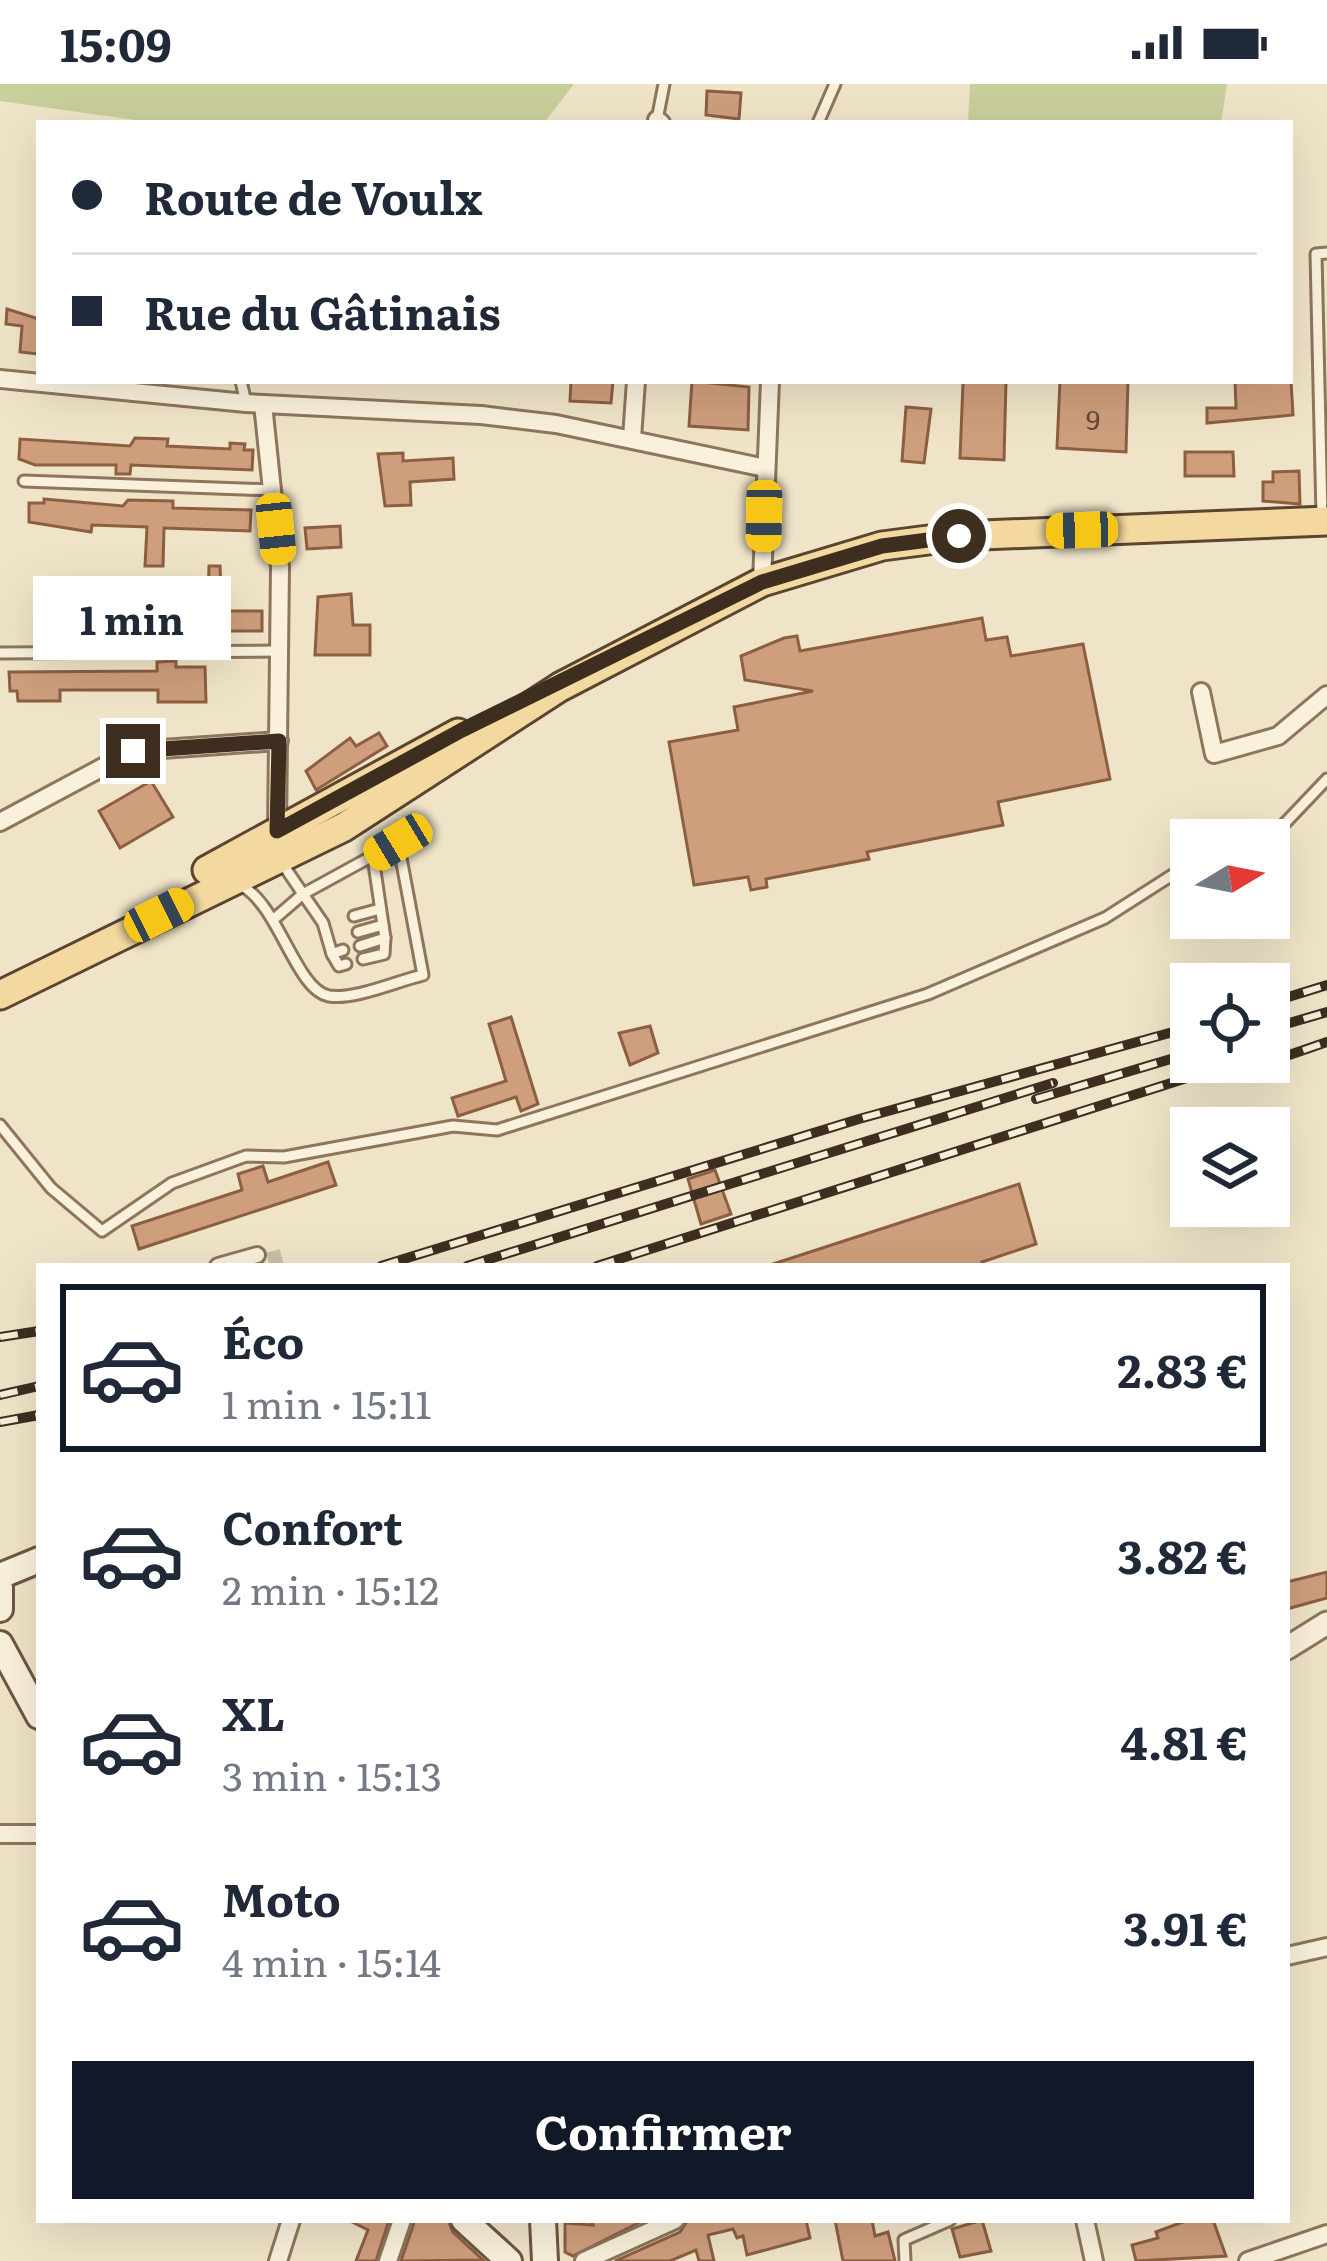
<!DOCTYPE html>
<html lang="fr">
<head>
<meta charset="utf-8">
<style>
  :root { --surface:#fff; --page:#f2f2f3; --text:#1f2937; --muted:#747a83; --line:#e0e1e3; --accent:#111827 }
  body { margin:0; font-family:Literata,serif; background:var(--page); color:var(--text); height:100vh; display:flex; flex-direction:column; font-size:45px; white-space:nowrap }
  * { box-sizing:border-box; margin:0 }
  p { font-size:39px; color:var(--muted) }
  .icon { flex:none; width:66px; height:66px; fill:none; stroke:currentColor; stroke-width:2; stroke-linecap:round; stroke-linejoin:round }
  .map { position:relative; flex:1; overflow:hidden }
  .drawer { position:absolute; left:36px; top:1179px; width:1254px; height:960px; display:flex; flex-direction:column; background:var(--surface); border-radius:0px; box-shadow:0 12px 48px #0002 }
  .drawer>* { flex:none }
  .top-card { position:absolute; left:36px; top:36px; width:1257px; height:264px; border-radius:0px; box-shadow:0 12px 48px #0002; display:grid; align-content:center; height:264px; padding:0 36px; background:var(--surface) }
  .needle { width:78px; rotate:80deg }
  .buttons { position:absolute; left:1170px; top:735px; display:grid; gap:24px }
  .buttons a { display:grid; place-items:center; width:120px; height:120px; border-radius:0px; background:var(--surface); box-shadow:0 12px 48px #0002; font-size:60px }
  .end { position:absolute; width:54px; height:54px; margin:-27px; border:15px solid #3d2e20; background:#fff; box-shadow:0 0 0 6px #fff }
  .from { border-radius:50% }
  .bubble { position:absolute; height:84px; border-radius:0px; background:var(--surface); box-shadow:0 12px 48px #0002; font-size:39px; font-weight:700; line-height:84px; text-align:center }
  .car { position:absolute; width:36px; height:72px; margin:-36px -18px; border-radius:15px; box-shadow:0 0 9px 3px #0007; background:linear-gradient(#f5c518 24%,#345 0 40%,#f5c518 0 76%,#345 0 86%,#f5c518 0) }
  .top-card b { display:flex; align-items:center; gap:42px; height:114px; font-size:45px }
  .top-card b+b { border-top:3px solid var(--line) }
  .top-card i { width:30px; height:30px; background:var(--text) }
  ul { padding:21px 0 0; list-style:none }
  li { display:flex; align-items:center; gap:36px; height:168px; margin:0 24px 18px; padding:0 12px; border:6px solid transparent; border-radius:0px }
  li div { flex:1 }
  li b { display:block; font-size:45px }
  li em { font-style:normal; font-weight:700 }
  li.active { border-color:var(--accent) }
  li>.icon { width:108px; height:108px; stroke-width:1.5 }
  .action { display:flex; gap:24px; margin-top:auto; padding:24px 36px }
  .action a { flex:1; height:138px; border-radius:0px; background:var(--accent); color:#fff; font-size:48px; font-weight:700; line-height:138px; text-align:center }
  .status { display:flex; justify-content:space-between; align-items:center; height:84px; padding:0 60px; background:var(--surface); direction:ltr }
  .status svg { height:33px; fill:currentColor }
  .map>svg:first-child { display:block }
  .green { fill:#c9cf9b }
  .building { fill:#cf9f7d; stroke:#8d5f41; stroke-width:3 }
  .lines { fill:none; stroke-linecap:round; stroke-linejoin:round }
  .pedestrian-tunnel { stroke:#ccc0a6; stroke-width:14; stroke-dasharray:14 7; stroke-linecap:butt }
  .service-casing { stroke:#8d765c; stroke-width:15 }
  .pedestrian-casing { stroke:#8d765c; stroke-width:20 }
  .minor-casing { stroke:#8d765c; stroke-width:22 }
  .tertiary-casing { stroke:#8d765c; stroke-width:27 }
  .secondary-casing { stroke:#6f573f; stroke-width:30 }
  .primary-casing { stroke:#5b4430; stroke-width:33 }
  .service { stroke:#faf1dc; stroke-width:9 }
  .pedestrian { stroke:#faf1dc; stroke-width:14 }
  .minor { stroke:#faf1dc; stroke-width:16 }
  .tertiary { stroke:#faf1dc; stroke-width:21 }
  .secondary { stroke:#faf1dc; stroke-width:24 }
  .primary { stroke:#f3d9a0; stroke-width:27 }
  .rail-casing { stroke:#3d2e20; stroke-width:10 }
  .rail { stroke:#f7eed8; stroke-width:6; stroke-dasharray:18; stroke-linecap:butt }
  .route { stroke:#3d2e20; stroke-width:15 }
  .labels { text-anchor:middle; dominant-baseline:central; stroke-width:12; stroke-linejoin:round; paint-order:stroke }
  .number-label { font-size:27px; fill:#624a37 }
</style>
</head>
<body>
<div class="status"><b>15:09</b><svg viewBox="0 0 49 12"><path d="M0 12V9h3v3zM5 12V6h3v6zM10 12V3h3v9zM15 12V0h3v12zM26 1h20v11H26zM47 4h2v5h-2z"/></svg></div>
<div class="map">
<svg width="1327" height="2177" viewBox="0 0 1327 2177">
  <rect width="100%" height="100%" fill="#f0e4c8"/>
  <g class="green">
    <path d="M 0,0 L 574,0 L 544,39 L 156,39 L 0,17 Z"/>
    <path d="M 970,0 L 1227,0 L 1221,39 L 968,39 Z"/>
  </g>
  <g class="building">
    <path d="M 707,7 L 741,9 L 739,35 L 706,31 Z"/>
    <path d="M 7,225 L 39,235 L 39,270 L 20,268 L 22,242 L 6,240 Z"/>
    <path d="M 571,297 L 613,297 L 611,319 L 570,317 Z"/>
    <path d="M 692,297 L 749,303 L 748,346 L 689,342 Z"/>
    <path d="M 976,297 L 1006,297 L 1004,376 L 960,374 L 963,299 Z"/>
    <path d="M 1060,297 L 1128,297 L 1126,368 L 1057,364 Z"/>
    <path d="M 1235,297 L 1291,297 L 1293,331 L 1207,339 L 1207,324 L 1236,324 Z"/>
    <path d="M 906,323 L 931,325 L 924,379 L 902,377 Z"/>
    <path d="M 135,354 L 168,355 L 167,362 L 230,365 L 230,359 L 245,360 L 244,366 L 253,366 L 252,386 L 131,381 L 130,390 L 116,390 L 116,381 L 35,381 L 19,375 L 20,355 L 130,362 Z"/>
    <path d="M 1185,368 L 1233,368 L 1234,392 L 1185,392 Z"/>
    <path d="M 403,369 L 403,377 L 453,374 L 454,395 L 410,398 L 411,421 L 385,422 L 378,370 Z"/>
    <path d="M 1299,387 L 1300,420 L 1263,417 L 1263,398 L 1273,398 L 1273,388 Z"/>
    <path d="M 44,415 L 123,422 L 128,416 L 173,417 L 173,424 L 251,426 L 250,447 L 164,444 L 163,482 L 145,482 L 147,443 L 92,441 L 91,448 L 29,438 L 29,419 L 44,419 Z"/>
    <path d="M 340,442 L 341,463 L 307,465 L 305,444 Z"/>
    <path d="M 209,482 L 220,482 L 222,527 L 262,527 L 262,547 L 185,547 L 184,520 L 208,520 Z"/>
    <path d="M 351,510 L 353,541 L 370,541 L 370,571 L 315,571 L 318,513 Z"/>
    <path d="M 982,534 L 986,556 L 1007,553 L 1011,572 L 1083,560 L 1110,695 L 998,718 L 1003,741 L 867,768 L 869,775 L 766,795 L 767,803 L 751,806 L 748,793 L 694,801 L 669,658 L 738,646 L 734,623 L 813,607 L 745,596 L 741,572 L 784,554 L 797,552 L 800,567 Z"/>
    <path d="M 176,577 L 176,583 L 205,583 L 206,618 L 158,618 L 158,606 L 60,606 L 60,617 L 18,617 L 17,607 L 10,607 L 9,588 L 157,587 L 157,578 Z"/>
    <path d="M 379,649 L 387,662 L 316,706 L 306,687 L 350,654 L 356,662 Z"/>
    <path d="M 151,697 L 173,733 L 120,764 L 99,727 Z"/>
    <path d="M 511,933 L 538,1020 L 521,1027 L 516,1013 L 458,1032 L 452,1014 L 506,997 L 489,940 Z"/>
    <path d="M 650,942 L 658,969 L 630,981 L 619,949 Z"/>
    <path d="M 328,1078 L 336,1101 L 139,1165 L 132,1142 L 242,1106 L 238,1090 L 263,1082 L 268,1098 Z"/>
    <path d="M 715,1086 L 731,1130 L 701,1140 L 688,1095 Z"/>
    <path d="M 1019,1100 L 1036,1160 L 982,1178 L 984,1182 L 767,1182 Z"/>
    <path d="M 1327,1488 L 1327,1514 L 1287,1525 L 1287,1498 Z"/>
    <path d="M 348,2136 L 389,2136 L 376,2177 L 356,2177 L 368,2146 Z"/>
    <path d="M 415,2136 L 448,2136 L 453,2148 L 483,2176 L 401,2177 Z"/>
    <path d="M 591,2136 L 644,2136 L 573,2172 L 565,2168 L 565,2139 L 593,2141 Z"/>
    <path d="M 688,2136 L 806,2136 L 810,2154 L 747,2171 L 743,2152 L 737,2154 L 733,2145 L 708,2151 L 714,2177 L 699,2177 L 696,2166 L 670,2177 L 615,2177 L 680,2148 Z"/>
    <path d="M 835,2136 L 872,2136 L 875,2152 L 888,2148 L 895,2177 L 843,2177 Z"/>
    <path d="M 982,2136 L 991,2167 L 960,2173 L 952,2145 Z"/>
    <path d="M 1188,2136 L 1213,2136 L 1226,2172 L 1136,2177 L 1132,2161 L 1158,2154 L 1156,2148 Z"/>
  </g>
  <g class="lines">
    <path class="pedestrian-tunnel" d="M 273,1167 L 277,1182"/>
    <g class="service-casing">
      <g id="service">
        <path d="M 657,36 L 664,0"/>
        <path d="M 818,39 L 835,0"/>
        <path d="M 241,297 L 246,319"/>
        <path d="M 24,397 L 272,406"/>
        <path d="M 1322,432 L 1316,170 L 1327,169"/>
        <path d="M 0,569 L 282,567"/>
        <path d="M 1269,756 L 1327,695"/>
        <path d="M 242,802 C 279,822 296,906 329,912 C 355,916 397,897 423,891 L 398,758 L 303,810 L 282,779"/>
        <path d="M 354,832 L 380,825"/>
        <path d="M 274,835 L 303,810 L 323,839 L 332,870 L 343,866"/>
        <path d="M 358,848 L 383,841 L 373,773"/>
        <path d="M 360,862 L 385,854 L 383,841"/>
        <path d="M 332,870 L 339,882 L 346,880"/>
        <path d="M 363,875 L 384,870 L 385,854"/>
        <path d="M 0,1041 L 51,1104 L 102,1147 L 172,1099 L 246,1072 L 284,1073 L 453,1042 L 497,1046 L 928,910 L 1105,834 L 1191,779"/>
        <path d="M 905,2177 L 904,2156 L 950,2136"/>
      </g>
    </g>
    <g class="pedestrian-casing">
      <path id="pedestrian" d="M 218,1182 L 257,1171"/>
    </g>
    <g class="minor-casing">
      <g id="minor">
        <path d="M 657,36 L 661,39"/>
        <path d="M 0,295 L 246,319 L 481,331 L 556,340 L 765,384"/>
        <path d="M 263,320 L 280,483 L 277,747"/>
        <path d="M 632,354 L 636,297"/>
        <path d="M 762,498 L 770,297"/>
        <path d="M 1201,608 L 1214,670 L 1278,652 L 1327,611"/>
        <path d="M 0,738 L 133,667 L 279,657"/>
        <path d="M 0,1750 L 39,1750"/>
        <path d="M 1287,1872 L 1327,1863"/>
        <path d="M 1085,2136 L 1094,2177"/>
        <path d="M 278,2177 L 291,2136"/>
        <path d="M 388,2177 L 402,2136"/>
        <path d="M 584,2177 L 675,2136"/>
        <path d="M 1248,2177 L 1327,2150"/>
      </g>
    </g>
    <g class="tertiary-casing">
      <path id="tertiary" d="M 1287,1564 L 1327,1539"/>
    </g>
    <g class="secondary-casing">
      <g id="secondary">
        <path d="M 0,1492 L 39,1476"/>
        <path d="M 0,1504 L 0,1525"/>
        <path d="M 0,1560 L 39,1632"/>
        <path d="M 464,2136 L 509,2177"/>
        <path d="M 543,2136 L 545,2177"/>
      </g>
    </g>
    <g class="primary-casing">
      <g id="primary">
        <path d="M 207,786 L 458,649"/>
        <path d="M 0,911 L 344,743 L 560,603 L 762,498 L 882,462 L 959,452 L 1327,437"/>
      </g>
    </g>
    <use href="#service" class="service"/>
    <use href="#pedestrian" class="pedestrian"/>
    <use href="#minor" class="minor"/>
    <use href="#tertiary" class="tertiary"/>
    <use href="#secondary" class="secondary"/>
    <use href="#primary" class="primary"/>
    <g class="rail-casing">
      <g id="rail">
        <path d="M 1269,919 L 1327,901"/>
        <path d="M 1269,945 L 1327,928"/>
        <path d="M 1269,978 L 1327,958"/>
        <path d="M 1222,993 L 1268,978"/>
        <path d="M 1036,1015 L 1191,969"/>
        <path d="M 381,1182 L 859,1035 L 1191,943"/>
        <path d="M 467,1182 L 1053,999"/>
        <path d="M 597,1182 L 1237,978"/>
        <path d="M 0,1253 L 39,1247"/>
        <path d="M 0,1311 L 39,1302"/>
        <path d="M 0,1338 L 39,1331"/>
      </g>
    </g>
    <use href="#rail" class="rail"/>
  </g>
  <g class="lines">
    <path class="route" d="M 133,667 L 279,657 L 277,747 L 462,646 L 762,498 L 882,462 L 959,452"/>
  </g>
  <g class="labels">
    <g class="number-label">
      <text x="1093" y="334">9</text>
    </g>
  </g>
</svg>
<div class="buttons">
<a><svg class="needle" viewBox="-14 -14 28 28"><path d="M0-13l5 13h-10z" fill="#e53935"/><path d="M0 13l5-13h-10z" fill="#747a83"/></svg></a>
<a><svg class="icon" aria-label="locate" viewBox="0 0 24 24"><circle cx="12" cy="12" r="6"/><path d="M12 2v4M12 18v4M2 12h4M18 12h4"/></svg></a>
<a><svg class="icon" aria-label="layers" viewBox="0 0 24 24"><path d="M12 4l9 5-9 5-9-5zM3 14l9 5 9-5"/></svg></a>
</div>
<i class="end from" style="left:959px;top:452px"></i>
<i class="end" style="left:133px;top:667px"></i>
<div class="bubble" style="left:33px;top:492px;width:198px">1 min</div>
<i class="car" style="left:764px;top:432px;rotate:181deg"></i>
<i class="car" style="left:276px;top:445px;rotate:174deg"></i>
<i class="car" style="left:1082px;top:446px;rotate:268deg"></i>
<i class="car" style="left:398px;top:758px;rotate:239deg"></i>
<i class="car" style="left:159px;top:831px;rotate:63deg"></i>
<div class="top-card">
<b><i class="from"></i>Route de Voulx</b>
<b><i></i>Rue du Gâtinais</b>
</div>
<section class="drawer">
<ul>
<li class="active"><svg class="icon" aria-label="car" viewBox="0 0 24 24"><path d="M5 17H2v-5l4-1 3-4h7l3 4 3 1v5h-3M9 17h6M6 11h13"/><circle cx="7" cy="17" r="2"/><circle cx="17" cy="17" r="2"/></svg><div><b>Éco</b><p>1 min · 15:11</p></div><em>2.83 €</em></li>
<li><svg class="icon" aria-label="car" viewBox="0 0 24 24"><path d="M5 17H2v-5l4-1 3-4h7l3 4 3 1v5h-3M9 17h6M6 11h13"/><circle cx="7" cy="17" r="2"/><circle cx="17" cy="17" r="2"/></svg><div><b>Confort</b><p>2 min · 15:12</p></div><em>3.82 €</em></li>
<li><svg class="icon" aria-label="car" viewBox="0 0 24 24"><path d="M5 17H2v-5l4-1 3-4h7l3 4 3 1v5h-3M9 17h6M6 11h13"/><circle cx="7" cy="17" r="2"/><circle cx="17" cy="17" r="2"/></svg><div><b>XL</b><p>3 min · 15:13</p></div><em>4.81 €</em></li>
<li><svg class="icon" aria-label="car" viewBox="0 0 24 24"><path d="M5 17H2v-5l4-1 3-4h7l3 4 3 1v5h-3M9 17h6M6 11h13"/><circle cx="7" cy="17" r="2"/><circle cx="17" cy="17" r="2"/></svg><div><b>Moto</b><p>4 min · 15:14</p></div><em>3.91 €</em></li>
</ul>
<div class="action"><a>Confirmer</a></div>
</section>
</div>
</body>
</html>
